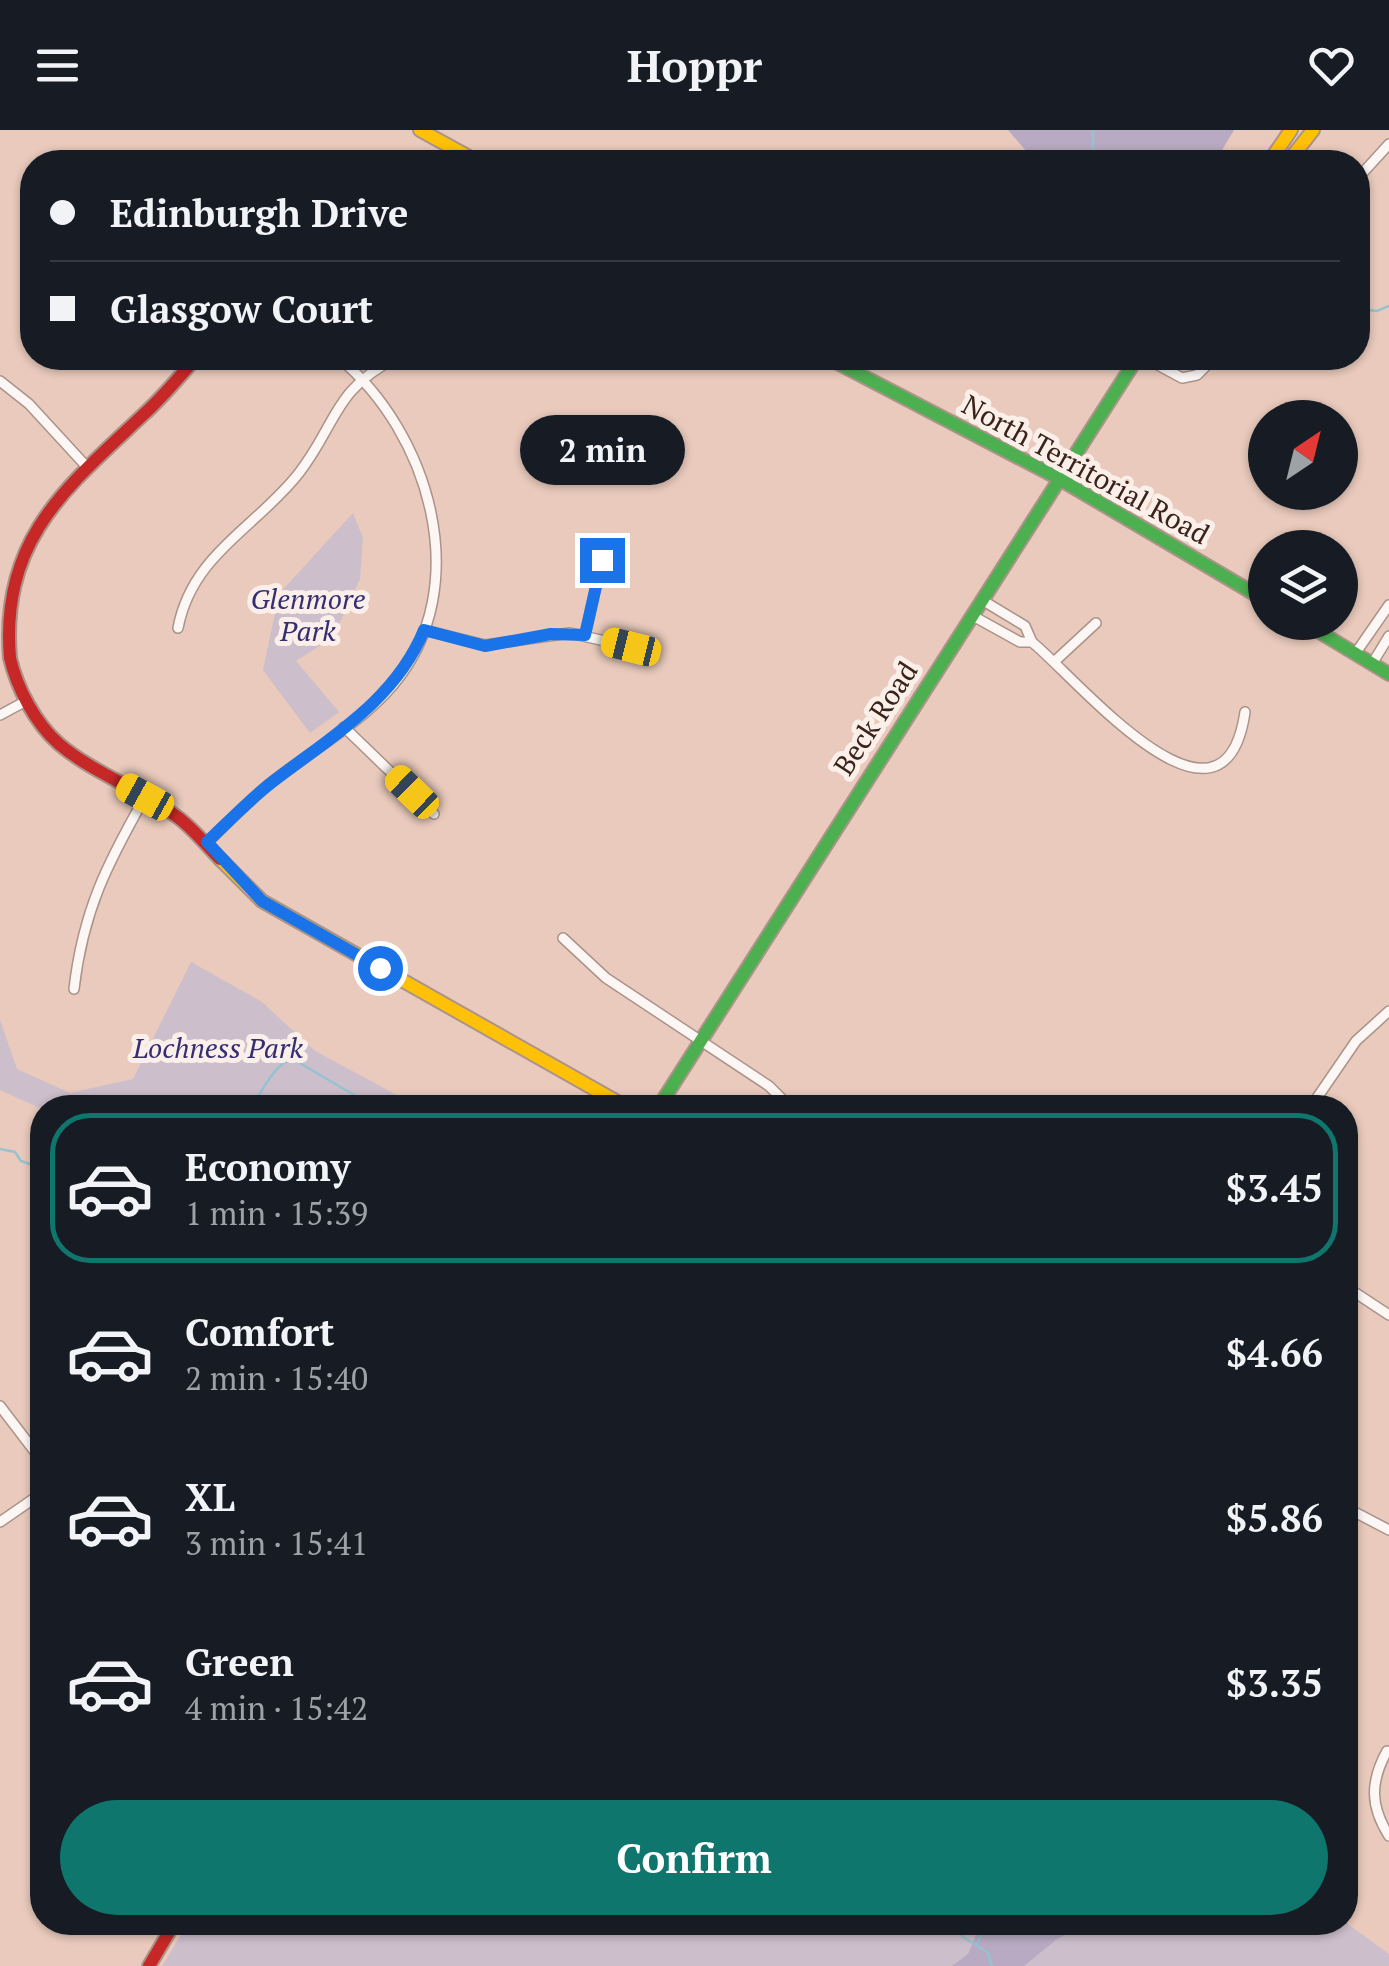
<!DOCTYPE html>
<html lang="en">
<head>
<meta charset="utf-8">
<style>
  :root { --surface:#171b24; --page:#20242c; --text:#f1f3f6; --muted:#9ea1a6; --line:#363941; --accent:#0f766e }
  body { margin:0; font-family:"PT Serif",serif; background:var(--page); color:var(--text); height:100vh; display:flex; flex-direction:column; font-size:38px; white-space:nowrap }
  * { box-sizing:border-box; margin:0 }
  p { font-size:32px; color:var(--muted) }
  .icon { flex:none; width:55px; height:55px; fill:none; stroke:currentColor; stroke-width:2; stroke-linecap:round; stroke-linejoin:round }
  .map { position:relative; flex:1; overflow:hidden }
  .details { position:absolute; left:30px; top:965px; width:1328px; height:840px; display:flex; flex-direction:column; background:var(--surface); border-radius:40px; box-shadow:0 2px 8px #0004 }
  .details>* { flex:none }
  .hud { position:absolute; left:20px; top:20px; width:1350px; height:220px; border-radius:40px; box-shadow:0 2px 8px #0004; display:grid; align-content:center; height:220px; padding:0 30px; background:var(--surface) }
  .needle { width:65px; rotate:35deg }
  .fabs { position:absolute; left:1248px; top:270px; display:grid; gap:20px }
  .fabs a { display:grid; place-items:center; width:110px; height:110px; border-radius:50%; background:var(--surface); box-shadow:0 2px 8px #0004; font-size:50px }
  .end { position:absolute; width:45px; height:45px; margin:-22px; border:12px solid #1a73e8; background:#fff; box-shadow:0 0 0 5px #fff }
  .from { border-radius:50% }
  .bubble { position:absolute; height:70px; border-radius:35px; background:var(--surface); box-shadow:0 2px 8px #0004; font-size:32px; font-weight:700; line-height:70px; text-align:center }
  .car { position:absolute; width:30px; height:60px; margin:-30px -15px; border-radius:12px; box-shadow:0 0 8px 2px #0007; background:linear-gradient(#f5c518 24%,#345 0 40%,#f5c518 0 76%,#345 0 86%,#f5c518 0) }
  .hud b { display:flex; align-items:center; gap:35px; height:95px; font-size:38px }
  .hud b+b { border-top:2px solid var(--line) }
  .hud i { width:25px; height:25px; background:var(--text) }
  ul { padding:18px 0 0; list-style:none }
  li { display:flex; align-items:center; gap:30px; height:150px; margin:0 20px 15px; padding:0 10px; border:5px solid transparent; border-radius:40px }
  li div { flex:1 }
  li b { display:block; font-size:38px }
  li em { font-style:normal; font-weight:700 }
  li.current { border-color:var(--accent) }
  li>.icon { width:90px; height:90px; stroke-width:1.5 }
  .action { display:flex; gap:20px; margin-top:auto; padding:20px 30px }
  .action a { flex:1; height:115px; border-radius:60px; background:var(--accent); color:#fff; font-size:40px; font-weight:700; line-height:115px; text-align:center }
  header { display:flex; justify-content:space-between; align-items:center; height:130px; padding:0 30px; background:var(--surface); font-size:45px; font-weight:700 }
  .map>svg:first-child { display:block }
  .green { fill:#ccbecb }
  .forest { fill:#b8aac2 }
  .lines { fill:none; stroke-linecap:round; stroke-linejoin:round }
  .stream { stroke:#98c2d1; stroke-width:2.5 }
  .street-casing { stroke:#ab9389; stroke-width:12 }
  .fast-casing { stroke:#ab9389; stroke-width:16 }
  .slow-casing { stroke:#ab9389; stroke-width:16 }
  .jam-casing { stroke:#ab9389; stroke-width:16 }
  .street { stroke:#fcf7f5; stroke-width:9 }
  .fast { stroke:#4caf50; stroke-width:12 }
  .slow { stroke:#ffc107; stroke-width:12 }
  .jam { stroke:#c62828; stroke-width:12 }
  .route { stroke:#1a73e8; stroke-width:12 }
  .labels { text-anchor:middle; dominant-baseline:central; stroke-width:10; stroke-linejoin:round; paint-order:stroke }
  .street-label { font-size:28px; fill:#39231a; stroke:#fbefea }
  .park-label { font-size:28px; font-style:italic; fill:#362e72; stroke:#fbefea }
</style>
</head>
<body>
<header><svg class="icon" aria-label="menu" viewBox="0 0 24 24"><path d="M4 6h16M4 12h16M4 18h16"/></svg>Hoppr<svg class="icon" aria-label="heart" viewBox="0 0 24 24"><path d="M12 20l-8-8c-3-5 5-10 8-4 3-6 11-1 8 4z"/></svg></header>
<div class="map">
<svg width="1389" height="1836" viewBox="0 0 1389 1836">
  <rect width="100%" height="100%" fill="#e9cabc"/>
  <g class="green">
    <path d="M 353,383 L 363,408 L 360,449 L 333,507 L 296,531 L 339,582 L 310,603 L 263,540 L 279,464 Z"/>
    <path d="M 191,832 L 262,872 L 315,921 L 419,977 L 42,979 L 0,960 L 0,890 L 17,939 L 70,963 L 133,949 Z"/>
    <path d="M 189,1792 L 1345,1792 L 1389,1824 L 1389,1836 L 162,1836 Z"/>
  </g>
  <g class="forest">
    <path d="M 1008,0 L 1234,0 L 1215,32 L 1026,32 L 1027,22 Z"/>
    <path d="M 981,1793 L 981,1792 L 1089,1793 L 1057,1809 L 1024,1836 L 952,1836 L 968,1824 Z"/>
  </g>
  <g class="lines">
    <g class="stream">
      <path d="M 1093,0 L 1093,20 L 1102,32"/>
      <path d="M 1358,179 L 1377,181 L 1389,176"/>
      <path d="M 249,978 C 264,963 271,935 293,929 L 376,978"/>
      <path d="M 0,1019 L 15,1022 L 21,1031 L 42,1038"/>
      <path d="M 954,1792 L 963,1807 L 987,1822 L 992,1836"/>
      <path d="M 977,1814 L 988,1792"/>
    </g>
    <g class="street-casing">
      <g id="street">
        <path d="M 1358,48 L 1389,14"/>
        <path d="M 1145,228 L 1182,248 L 1197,245 L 1214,228"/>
        <path d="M 0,251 L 29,274 L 86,336"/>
        <path d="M 982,470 L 1025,496 L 1032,512 C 1079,551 1224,727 1245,582"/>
        <path d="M 973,486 L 1020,512 L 1032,512"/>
        <path d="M 178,498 C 192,424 256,398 299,343 C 337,294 333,260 396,228"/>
        <path d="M 424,500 L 485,515 L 570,503 L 631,517"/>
        <path d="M 585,505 L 602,429"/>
        <path d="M 1355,524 L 1389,475"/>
        <path d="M 1055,531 L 1096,493"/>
        <path d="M 1372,534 L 1389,506"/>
        <path d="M 0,585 L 26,571"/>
        <path d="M 344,597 L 434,684"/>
        <path d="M 207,713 C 227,693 247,673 268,655 C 309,622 359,595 393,555 C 476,457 429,302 339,228"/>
        <path d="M 563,808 L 606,848 L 769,956 L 791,978"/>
        <path d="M 74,859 C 83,781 107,734 145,667"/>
        <path d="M 1310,978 L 1356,911 L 1389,881"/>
        <path d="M 1345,1156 L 1389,1185"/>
        <path d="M 0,1276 L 42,1331"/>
        <path d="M 1345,1377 L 1389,1400"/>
        <path d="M 0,1392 L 42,1363"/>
        <path d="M 1387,1621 C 1370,1652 1370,1676 1389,1706"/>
      </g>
    </g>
    <g class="fast-casing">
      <g id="fast">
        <path d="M 828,228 L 1058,348 L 1265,470"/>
        <path d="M 1303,492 L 1389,544"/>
        <path d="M 658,978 L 1137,228"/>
      </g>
    </g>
    <g class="slow-casing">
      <g id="slow">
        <path d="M 420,0 L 478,32"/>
        <path d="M 1269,32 L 1291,0"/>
        <path d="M 1288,32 L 1313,0"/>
        <path d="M 220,729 L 262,771 L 628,978"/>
      </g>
    </g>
    <g class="jam-casing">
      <g id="jam">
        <path d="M 196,228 C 179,247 163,267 144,284 C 68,356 0,408 10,528 C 17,558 35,593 59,614 C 93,643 140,659 176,686 C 192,697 206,715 220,729"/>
        <path d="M 149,1836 L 175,1792"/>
      </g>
    </g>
    <use href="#street" class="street"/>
    <use href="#fast" class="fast"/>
    <use href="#slow" class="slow"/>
    <use href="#jam" class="jam"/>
  </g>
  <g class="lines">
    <path class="route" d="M 380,838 L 262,771 L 207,712 C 228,692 248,671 271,653 C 329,608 395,571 424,500 L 485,516 L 551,504 L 585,505 L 602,430"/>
  </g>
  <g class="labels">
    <g class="street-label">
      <text transform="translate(1086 339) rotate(29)">North Territorial Road</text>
      <text transform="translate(875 588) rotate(-57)">Beck Road</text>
    </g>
    <g class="park-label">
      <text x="308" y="468">Glenmore<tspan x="308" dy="32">Park</tspan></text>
      <text x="218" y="917">Lochness Park</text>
    </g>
  </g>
</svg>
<div class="fabs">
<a><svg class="needle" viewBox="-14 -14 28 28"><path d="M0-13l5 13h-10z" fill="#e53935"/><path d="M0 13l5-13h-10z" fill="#9ea1a6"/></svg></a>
<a><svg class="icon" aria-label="layers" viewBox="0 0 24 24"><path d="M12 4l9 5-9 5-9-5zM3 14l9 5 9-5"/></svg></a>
</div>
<i class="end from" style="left:380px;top:838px"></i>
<i class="end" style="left:602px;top:430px"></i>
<div class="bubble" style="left:520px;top:285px;width:165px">2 min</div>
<i class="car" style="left:631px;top:517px;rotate:284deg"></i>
<i class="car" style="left:412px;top:662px;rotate:314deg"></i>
<i class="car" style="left:145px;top:667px;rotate:299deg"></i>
<div class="hud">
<b><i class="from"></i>Edinburgh Drive</b>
<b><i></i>Glasgow Court</b>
</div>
<section class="details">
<ul>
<li class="current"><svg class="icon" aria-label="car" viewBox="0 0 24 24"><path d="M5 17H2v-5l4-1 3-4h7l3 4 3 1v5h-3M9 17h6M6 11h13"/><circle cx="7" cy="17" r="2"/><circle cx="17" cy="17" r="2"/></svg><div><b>Economy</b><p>1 min · 15:39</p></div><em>$3.45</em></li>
<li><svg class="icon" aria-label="car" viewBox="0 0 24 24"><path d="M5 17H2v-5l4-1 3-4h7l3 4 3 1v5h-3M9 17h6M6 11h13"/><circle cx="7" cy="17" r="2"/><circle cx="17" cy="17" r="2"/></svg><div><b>Comfort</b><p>2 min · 15:40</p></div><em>$4.66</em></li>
<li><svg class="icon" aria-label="car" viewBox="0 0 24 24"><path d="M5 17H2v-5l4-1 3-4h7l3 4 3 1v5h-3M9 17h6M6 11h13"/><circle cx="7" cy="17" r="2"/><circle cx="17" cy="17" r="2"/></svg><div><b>XL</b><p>3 min · 15:41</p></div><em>$5.86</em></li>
<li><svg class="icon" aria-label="car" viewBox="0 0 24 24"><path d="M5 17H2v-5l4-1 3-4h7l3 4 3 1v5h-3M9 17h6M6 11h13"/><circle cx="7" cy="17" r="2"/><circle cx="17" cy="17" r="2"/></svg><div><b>Green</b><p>4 min · 15:42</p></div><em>$3.35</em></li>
</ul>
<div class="action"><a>Confirm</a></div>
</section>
</div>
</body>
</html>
